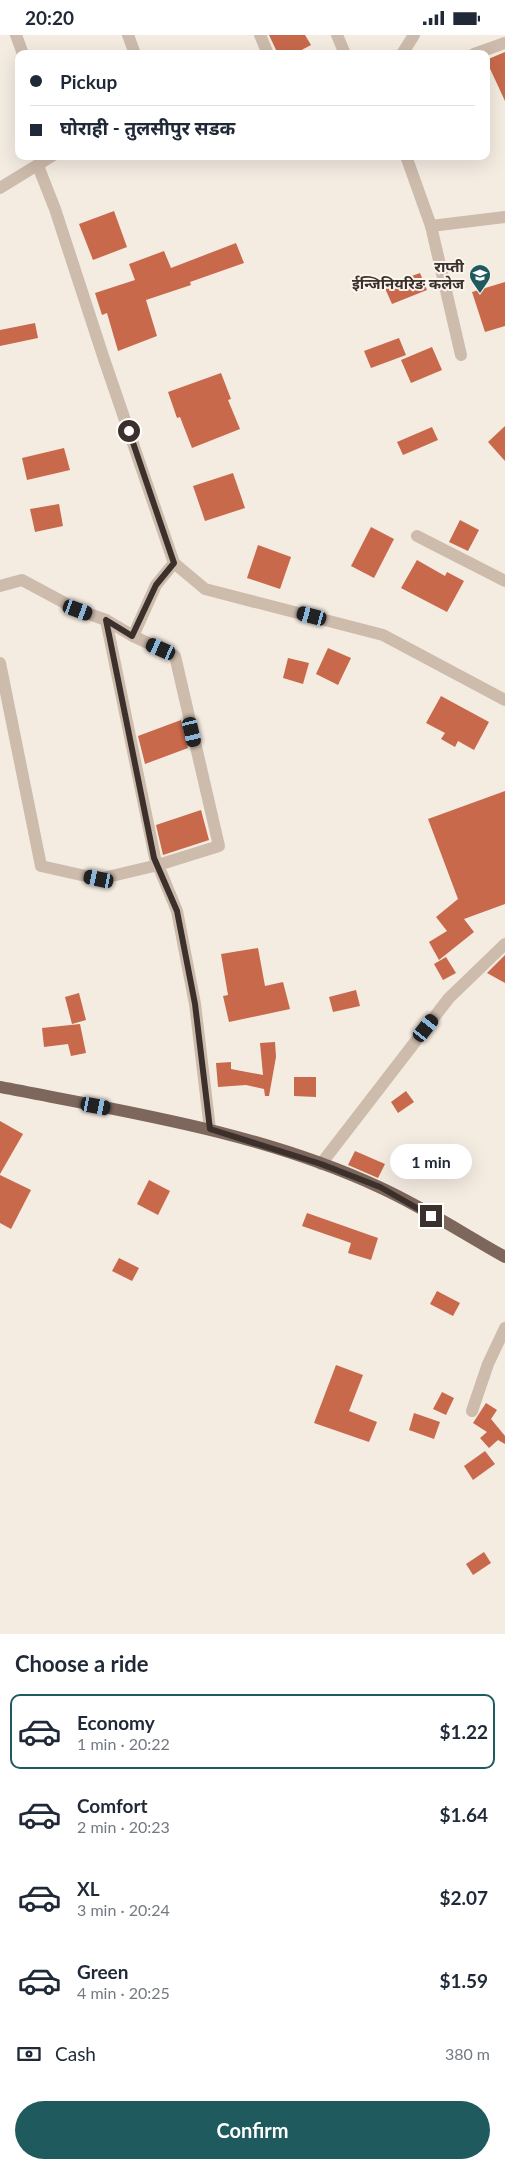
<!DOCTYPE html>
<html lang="en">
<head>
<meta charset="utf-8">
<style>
  :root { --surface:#fff; --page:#f2f2f3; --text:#1f2937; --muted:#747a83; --line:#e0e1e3; --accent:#1f5a5e }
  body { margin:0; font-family:Lato,"Noto Sans Devanagari",sans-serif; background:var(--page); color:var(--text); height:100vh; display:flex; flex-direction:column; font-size:19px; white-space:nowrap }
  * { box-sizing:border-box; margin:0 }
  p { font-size:16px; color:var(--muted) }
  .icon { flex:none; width:28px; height:28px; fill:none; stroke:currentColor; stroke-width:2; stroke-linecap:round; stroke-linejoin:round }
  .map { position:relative; height:1599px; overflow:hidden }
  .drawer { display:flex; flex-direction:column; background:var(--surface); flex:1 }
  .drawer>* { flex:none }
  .guide { position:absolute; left:15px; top:15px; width:475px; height:110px; border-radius:10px; box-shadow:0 5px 20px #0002; display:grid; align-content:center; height:110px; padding:0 15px; background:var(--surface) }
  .end { position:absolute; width:22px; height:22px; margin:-11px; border:6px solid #3b302b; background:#fff; box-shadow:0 0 0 2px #fff }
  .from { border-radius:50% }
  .bubble { position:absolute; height:35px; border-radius:18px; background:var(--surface); box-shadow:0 5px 20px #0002; font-size:16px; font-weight:700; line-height:35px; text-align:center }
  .car { position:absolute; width:15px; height:30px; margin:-15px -8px; border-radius:6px; box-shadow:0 0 4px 1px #0007; background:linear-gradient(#222 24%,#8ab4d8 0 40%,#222 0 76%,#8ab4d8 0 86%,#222 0) }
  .guide b { display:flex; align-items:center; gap:18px; height:48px; font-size:19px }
  .guide b+b { border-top:1px solid var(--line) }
  .guide i { width:12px; height:12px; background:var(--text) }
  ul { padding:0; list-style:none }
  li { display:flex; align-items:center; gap:15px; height:75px; margin:0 10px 8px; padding:0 5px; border:2px solid transparent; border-radius:10px }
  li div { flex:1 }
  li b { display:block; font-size:19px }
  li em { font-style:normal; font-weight:700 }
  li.current { border-color:var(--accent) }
  li>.icon { width:45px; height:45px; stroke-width:1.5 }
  h2 { padding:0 15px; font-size:22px; line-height:60px }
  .pay { display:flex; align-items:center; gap:12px; height:55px; padding:0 15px; font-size:19px }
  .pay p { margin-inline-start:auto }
  .cta { display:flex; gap:10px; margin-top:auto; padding:10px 15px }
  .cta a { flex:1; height:58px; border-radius:30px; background:var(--accent); color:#fff; font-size:20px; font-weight:700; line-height:58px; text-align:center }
  .status { display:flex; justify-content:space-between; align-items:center; height:35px; padding:0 25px; background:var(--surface); direction:ltr }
  .status svg { height:14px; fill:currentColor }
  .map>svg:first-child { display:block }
  .building { fill:#c8694b }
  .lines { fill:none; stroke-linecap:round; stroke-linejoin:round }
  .minor { stroke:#cdbbac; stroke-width:12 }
  .major { stroke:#7d675c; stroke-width:12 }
  .route { stroke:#3b302b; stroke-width:6 }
  .labels { text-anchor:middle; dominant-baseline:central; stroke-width:4; stroke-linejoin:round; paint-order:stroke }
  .poi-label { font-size:15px; font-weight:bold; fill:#3b302b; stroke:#fbf5ee; text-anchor:end }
</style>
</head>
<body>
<div class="status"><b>20:20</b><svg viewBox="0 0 49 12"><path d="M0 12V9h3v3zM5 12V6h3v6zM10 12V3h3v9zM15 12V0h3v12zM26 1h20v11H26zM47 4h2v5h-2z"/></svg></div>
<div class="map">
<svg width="505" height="1599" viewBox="0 0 505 1599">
  <rect width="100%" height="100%" fill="#f4ebe1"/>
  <g class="building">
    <path d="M 269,0 L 305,0 L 311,10 L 294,19 L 278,19 Z"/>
    <path d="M 505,17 L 505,66 L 486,25 Z"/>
    <path d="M 114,176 L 127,212 L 93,225 L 79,189 Z"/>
    <path d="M 236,208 L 244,228 L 190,247 L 191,250 L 146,265 L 157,301 L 118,316 L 107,278 L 102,280 L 95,258 L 135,245 L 129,229 L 164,216 L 171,233 Z"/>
    <path d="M 420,238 L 427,255 L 392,269 L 384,251 Z"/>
    <path d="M 505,247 L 505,291 L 485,297 L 472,257 Z"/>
    <path d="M 35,288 L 38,303 L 0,311 L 0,295 Z"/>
    <path d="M 399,303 L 406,320 L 371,333 L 364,316 Z"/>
    <path d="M 432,312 L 442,335 L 411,348 L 401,325 Z"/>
    <path d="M 221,338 L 231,364 L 228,365 L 240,394 L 192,413 L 180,382 L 177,383 L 168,357 Z"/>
    <path d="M 505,391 L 505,426 L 488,407 Z"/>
    <path d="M 432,392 L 438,405 L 403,420 L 397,407 Z"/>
    <path d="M 64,413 L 70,435 L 27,445 L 22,423 Z"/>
    <path d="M 233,438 L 245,473 L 205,486 L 193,451 Z"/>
    <path d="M 59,469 L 63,491 L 35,497 L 30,474 Z"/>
    <path d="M 460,485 L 479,495 L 468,516 L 449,507 Z"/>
    <path d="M 371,492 L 394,504 L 374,543 L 351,531 Z"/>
    <path d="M 258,510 L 291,522 L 280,554 L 247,543 Z"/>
    <path d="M 417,525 L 445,541 L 447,537 L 464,546 L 447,577 L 401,553 Z"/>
    <path d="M 328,613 L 351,623 L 338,650 L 316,639 Z"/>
    <path d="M 288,623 L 309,628 L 303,649 L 283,643 Z"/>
    <path d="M 441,661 L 489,687 L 474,715 L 458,706 L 455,712 L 441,704 L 445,698 L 426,688 Z"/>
    <path d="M 181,685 L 188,713 L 145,729 L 138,701 Z"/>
    <path d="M 505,756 L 505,869 L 464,884 L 474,897 L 439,925 L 429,907 L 447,896 L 436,882 L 458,864 L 428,784 Z"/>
    <path d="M 201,775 L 209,805 L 163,820 L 156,790 Z"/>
    <path d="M 258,913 L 265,951 L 283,947 L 290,974 L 229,987 L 223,961 L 228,960 L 221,919 Z"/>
    <path d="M 505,920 L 505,948 L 487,938 Z"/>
    <path d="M 446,922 L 456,938 L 443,945 L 434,929 Z"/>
    <path d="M 356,955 L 360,971 L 333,977 L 329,962 Z"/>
    <path d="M 79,958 L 86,985 L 72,989 L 65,962 Z"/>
    <path d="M 80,989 L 86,1018 L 71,1021 L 68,1009 L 44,1012 L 42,993 Z"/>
    <path d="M 275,1007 L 276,1022 L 269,1061 L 265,1061 L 264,1054 L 246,1050 L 218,1052 L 216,1028 L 231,1027 L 231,1034 L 263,1040 L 260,1008 Z"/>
    <path d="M 294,1042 L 316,1042 L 316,1062 L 294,1061 Z"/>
    <path d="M 406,1056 L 414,1067 L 398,1078 L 391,1067 Z"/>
    <path d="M 0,1086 L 23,1099 L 0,1139 Z"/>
    <path d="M 355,1116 L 385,1129 L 378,1143 L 348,1130 Z"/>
    <path d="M 0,1140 L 31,1155 L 11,1194 L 0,1188 Z"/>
    <path d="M 149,1145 L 170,1156 L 158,1180 L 137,1169 Z"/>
    <path d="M 307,1178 L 378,1203 L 371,1225 L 348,1218 L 351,1208 L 302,1191 Z"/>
    <path d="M 119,1223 L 139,1233 L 132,1246 L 112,1236 Z"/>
    <path d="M 437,1256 L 460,1268 L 453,1281 L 430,1269 Z"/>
    <path d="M 336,1330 L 363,1340 L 349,1376 L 377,1387 L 369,1407 L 314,1388 Z"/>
    <path d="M 442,1357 L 454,1363 L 446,1380 L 433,1374 Z"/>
    <path d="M 486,1368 L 497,1375 L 491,1384 L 505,1401 L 505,1409 L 498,1405 L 489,1413 L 480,1403 L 487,1397 L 473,1388 Z"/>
    <path d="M 414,1378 L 440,1387 L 434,1404 L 409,1395 Z"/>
    <path d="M 485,1416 L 495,1429 L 473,1445 L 464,1431 Z"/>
    <path d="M 484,1517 L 491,1528 L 473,1540 L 466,1529 Z"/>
  </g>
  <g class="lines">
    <g class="minor">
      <path d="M 16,0 L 23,19"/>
      <path d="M 128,0 L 135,19"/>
      <path d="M 260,0 L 268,19"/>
      <path d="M 337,0 L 345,19"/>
      <path d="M 402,19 L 414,0"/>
      <path d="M 474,19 L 505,8"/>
      <path d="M 406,121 L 431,191 L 461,320"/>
      <path d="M 38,131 L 55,174 L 104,324 L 174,528 L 156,550 L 133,601"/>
      <path d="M 0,153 L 52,121"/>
      <path d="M 431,191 L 505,182"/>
      <path d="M 417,501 L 505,546"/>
      <path d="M 174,528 L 205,554 L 383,600 L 505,665"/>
      <path d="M 0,551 L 22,545 L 78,575 L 106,585 L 133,601 L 175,621 L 219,811 L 158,830 L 99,844 L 41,831 L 0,628"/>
      <path d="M 106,585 L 155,823 L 177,876 L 195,969 L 210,1094"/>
      <path d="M 321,1129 L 449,963 L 505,909"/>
      <path d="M 472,1376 L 488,1329 L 505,1293"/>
    </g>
    <path class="major" d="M 0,1052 C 128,1077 260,1097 379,1152 C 423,1172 464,1199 505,1222"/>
  </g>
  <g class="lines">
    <path class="route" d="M 129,396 L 174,528 L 156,550 L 132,601 L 106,585 L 154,823 L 177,876 L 195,969 L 210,1094 L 321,1129 L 380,1152 L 431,1181"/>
  </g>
  <defs>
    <g id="school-pin" transform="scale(1.125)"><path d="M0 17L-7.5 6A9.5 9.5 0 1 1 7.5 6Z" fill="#1f5a5e" stroke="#fbf5ee"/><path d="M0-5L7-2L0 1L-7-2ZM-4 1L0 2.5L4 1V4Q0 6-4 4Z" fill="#fff"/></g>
  </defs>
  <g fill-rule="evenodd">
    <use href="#school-pin" x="480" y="240"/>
  </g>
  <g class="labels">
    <g class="poi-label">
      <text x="464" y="231">राप्ती<tspan x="464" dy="17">ईन्जिनियरिङ कलेज</tspan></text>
    </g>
  </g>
</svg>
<i class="end from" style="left:129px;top:396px"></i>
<i class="end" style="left:431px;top:1181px"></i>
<div class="bubble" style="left:390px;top:1109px;width:82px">1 min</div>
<i class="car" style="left:78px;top:575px;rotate:110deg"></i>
<i class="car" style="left:312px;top:581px;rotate:285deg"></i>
<i class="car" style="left:161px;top:614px;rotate:294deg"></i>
<i class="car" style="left:192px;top:697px;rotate:167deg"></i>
<i class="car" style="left:99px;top:844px;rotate:282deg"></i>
<i class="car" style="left:426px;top:993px;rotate:38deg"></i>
<i class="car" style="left:96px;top:1071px;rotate:101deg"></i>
<div class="guide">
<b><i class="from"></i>Pickup</b>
<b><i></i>घोराही - तुलसीपुर सडक</b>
</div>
</div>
<section class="drawer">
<h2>Choose a ride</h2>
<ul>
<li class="current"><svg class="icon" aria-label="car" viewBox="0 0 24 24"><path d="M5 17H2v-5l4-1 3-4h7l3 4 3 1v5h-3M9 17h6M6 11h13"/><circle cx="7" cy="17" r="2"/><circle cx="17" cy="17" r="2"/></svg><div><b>Economy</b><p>1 min · 20:22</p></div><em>$1.22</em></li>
<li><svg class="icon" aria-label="car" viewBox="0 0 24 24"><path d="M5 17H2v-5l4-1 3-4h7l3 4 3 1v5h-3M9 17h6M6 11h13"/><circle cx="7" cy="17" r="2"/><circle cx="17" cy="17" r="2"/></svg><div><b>Comfort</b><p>2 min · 20:23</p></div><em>$1.64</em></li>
<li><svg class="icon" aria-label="car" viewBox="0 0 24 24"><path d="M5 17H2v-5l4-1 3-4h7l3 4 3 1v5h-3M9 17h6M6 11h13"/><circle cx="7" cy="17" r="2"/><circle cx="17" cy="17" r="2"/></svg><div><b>XL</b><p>3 min · 20:24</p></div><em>$2.07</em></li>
<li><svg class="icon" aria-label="car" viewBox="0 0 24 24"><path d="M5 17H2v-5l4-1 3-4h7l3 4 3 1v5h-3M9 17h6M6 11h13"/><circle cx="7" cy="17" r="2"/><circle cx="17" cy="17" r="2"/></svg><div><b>Green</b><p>4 min · 20:25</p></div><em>$1.59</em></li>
</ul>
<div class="pay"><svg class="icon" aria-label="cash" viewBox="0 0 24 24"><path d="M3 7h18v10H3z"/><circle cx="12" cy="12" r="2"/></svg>Cash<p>380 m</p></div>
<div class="cta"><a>Confirm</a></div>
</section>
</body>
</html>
